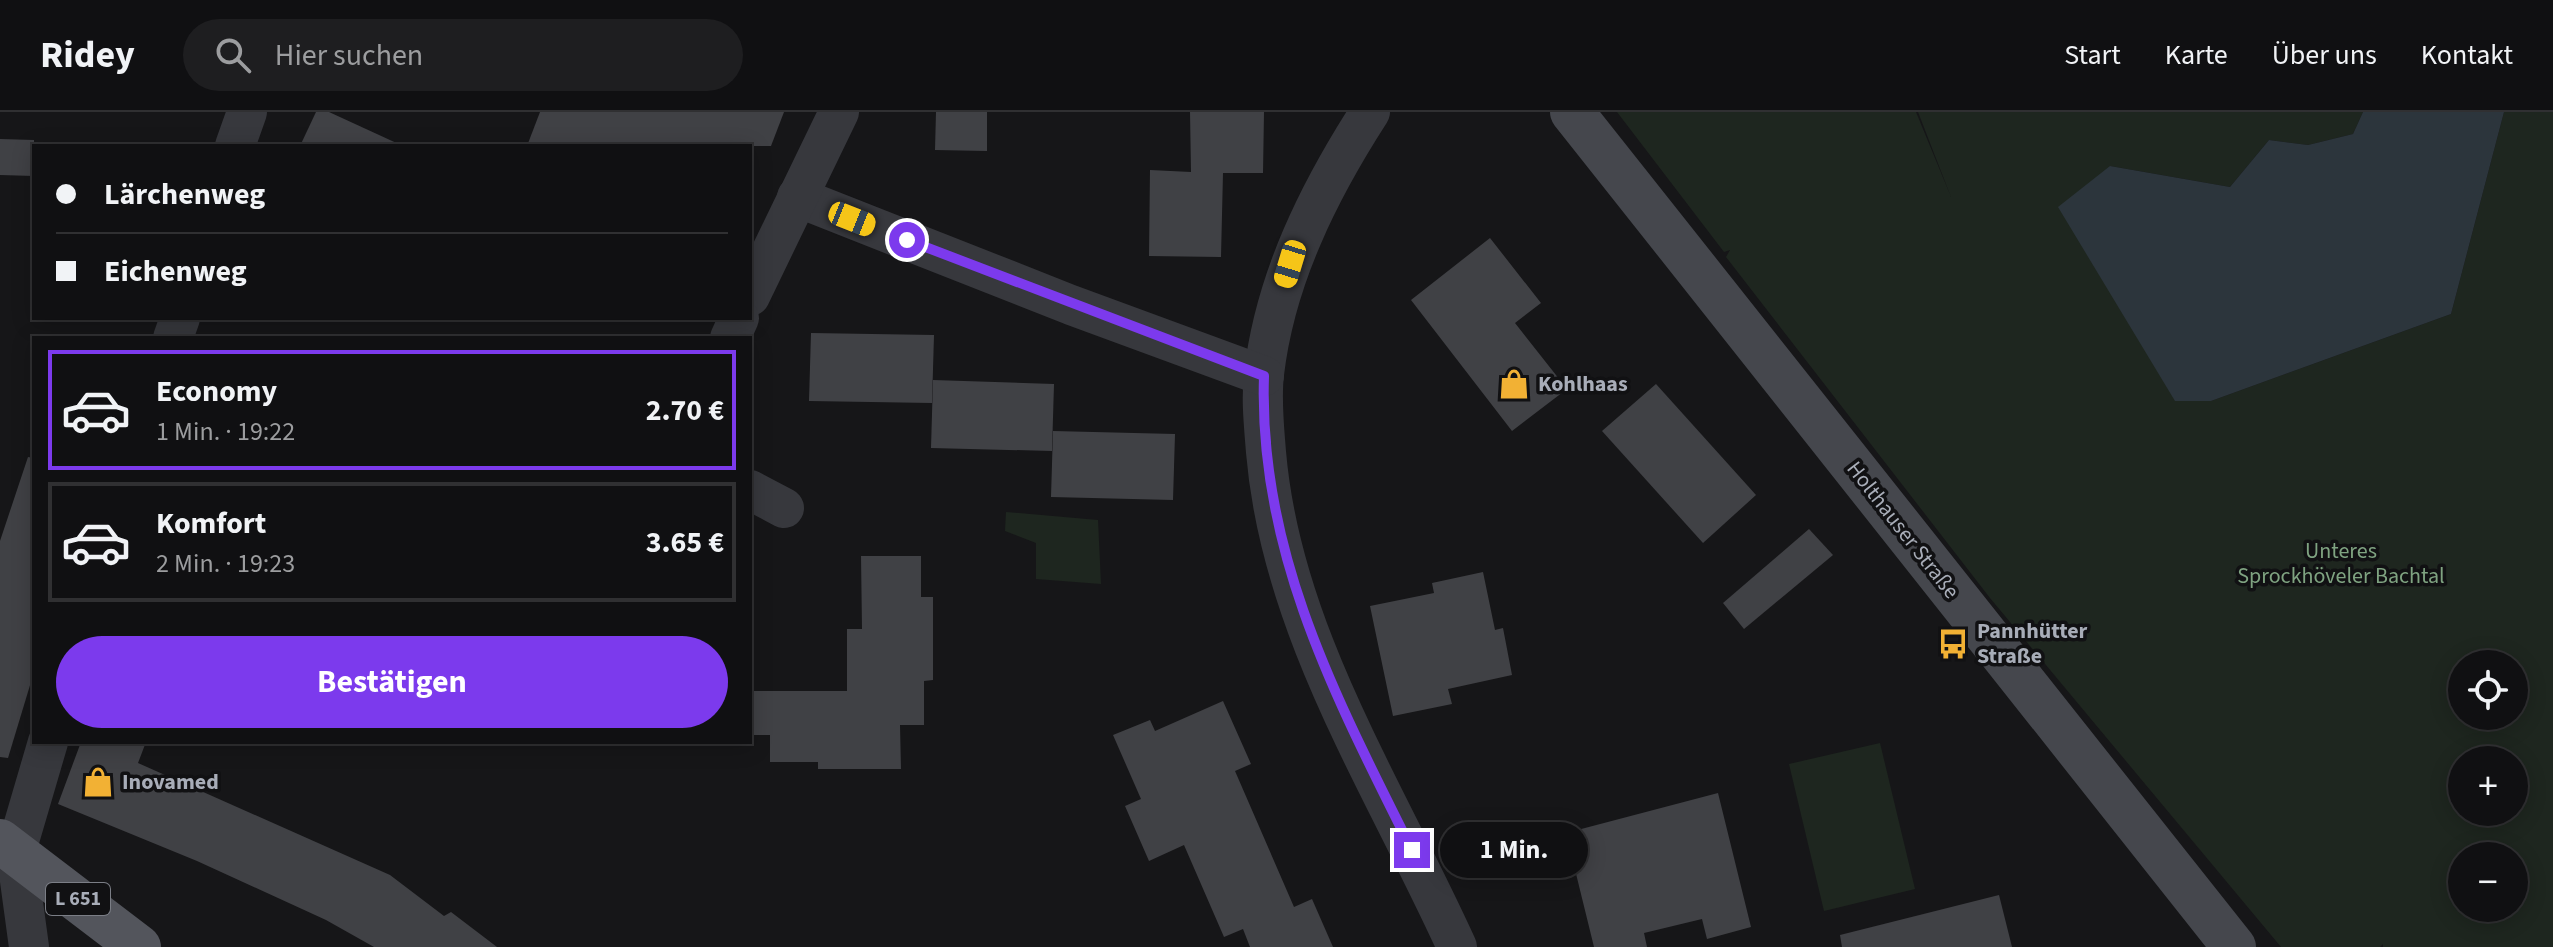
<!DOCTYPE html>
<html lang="de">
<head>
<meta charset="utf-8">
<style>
  :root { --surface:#101012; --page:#1e1e20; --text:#f1f3f6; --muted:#9c9d9f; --line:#303032; --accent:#7c3aed }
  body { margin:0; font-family:"Source Sans 3",sans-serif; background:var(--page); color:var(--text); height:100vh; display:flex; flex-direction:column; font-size:30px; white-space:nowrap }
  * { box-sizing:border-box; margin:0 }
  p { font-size:26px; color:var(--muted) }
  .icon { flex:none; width:44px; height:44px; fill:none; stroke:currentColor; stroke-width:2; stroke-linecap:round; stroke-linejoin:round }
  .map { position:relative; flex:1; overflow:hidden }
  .side { position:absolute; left:32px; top:224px; width:720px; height:408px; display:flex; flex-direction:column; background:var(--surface); border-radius:0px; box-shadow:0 4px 20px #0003,0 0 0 2px var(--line) }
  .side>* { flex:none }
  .hud { position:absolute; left:32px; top:32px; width:720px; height:176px; border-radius:0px; box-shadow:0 4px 20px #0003,0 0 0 2px var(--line); display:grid; align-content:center; height:176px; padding:0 24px; background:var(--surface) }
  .fabs { position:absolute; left:2448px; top:538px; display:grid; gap:16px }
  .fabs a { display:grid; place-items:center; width:80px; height:80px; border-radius:50%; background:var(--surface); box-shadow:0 4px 20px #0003,0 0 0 2px var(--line); font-size:40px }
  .end { position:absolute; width:36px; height:36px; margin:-18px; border:10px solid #7c3aed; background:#fff; box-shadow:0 0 0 4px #fff }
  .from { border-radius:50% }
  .bubble { position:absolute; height:56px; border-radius:28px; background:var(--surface); box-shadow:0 4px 20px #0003,0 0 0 2px var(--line); font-size:26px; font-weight:700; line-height:56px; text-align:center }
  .car { position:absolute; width:24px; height:48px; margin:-24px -12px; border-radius:10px; box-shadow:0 0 6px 2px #0007; background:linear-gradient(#f5c518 24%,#345 0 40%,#f5c518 0 76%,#345 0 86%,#f5c518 0) }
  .hud b { display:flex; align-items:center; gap:28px; height:76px; font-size:30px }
  .hud b+b { border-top:2px solid var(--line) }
  .hud i { width:20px; height:20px; background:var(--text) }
  ul { padding:14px 0 0; list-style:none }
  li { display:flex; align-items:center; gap:24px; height:120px; margin:0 16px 12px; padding:0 8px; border:4px solid var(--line); border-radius:0px }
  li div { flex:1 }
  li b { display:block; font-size:30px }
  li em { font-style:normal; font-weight:700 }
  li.active { border-color:var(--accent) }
  li>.icon { width:72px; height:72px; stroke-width:1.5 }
  .primary-button { display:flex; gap:16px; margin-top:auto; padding:16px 24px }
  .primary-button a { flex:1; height:92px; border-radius:48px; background:var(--accent); color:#fff; font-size:32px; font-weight:700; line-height:92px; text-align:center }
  header { display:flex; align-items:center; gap:48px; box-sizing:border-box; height:112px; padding:0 40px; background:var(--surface); border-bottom:2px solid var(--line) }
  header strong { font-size:38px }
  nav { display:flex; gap:44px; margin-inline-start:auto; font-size:28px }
  .search { width:560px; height:72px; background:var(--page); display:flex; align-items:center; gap:20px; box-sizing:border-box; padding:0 28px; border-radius:44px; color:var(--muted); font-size:30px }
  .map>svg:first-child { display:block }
  .green { fill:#1e261f; fill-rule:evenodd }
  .water { fill:#2c353c }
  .building { fill:#404145 }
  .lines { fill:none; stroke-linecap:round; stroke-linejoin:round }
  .street { stroke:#37383d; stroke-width:40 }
  .secondary { stroke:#45474d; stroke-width:44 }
  .primary { stroke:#53555c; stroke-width:44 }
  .route { stroke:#7c3aed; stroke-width:10 }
  .labels { text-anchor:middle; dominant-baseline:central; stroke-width:7; stroke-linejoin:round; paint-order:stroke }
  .shield { fill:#111113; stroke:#7b7e86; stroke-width:2 }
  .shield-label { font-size:20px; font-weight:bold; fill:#a8adb8 }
  .poi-label { font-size:22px; font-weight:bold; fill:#a8adb8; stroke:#111113; text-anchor:start }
  .street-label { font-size:22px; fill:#a8adb8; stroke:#111113 }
  .park-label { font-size:22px; fill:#7fa381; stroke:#111113 }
</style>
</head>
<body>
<header>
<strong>Ridey</strong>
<div class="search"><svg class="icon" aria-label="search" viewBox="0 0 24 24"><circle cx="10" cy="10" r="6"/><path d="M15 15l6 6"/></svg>Hier suchen</div>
<nav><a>Start</a><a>Karte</a><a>Über uns</a><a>Kontakt</a></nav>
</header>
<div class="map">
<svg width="2553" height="835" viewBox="0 0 2553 835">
  <rect width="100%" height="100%" fill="#161618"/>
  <g class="green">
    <path d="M 1617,0 L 1916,0 L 1951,85 L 1918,0 L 2363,0 L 2353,22 L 2308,33 L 2269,28 L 2230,75 L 2110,54 L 2211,289 L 2451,202 L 2504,0 L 2553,0 L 2553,835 L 2383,835 L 2383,832 L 2380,835 L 2281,835 L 1990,486 L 1726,145 L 1730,138 L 1724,140 ZM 2462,552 L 2514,552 L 2514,604 L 2462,604 ZM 2462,648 L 2514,648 L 2514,700 L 2462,700 ZM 2462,744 L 2514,744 L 2514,796 L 2462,796 Z"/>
    <path d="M 1006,400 L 1098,408 L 1101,472 L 1036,467 L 1036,431 L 1005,419 Z"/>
    <path d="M 1880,631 L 1915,777 L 1824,799 L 1789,652 Z"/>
  </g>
  <path class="water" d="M 2363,0 L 2504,0 L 2451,202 L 2211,289 L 2175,289 L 2058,95 L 2110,54 L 2230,75 L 2269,28 L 2308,33 L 2353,22 Z"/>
  <g class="building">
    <path d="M 316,0 L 329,0 L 403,34 L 300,34 Z"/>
    <path d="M 540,0 L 784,0 L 771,34 L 527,34 Z"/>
    <path d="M 936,0 L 987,0 L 987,39 L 935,38 Z"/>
    <path d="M 1190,0 L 1264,0 L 1263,61 L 1223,61 L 1221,145 L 1149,144 L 1150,58 L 1191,60 Z"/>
    <path d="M 0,27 L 34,28 L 34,64 L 0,63 Z"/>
    <path d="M 1490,126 L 1541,191 L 1515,211 L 1567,277 L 1512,319 L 1411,188 Z"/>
    <path d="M 811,221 L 934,223 L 932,291 L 809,289 Z"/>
    <path d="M 933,268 L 1054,272 L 1052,339 L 931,336 Z"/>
    <path d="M 1656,272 L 1756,383 L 1703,431 L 1602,319 Z"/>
    <path d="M 1053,319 L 1175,322 L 1173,388 L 1051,385 Z"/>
    <path d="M 28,345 L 34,346 L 34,560 L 8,646 L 0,645 L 0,429 Z"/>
    <path d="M 1809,417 L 1833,443 L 1744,517 L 1723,491 Z"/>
    <path d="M 861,444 L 921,444 L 921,485 L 933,485 L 933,568 L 924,569 L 924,613 L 900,613 L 901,657 L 818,657 L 818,650 L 770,650 L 770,623 L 750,623 L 750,579 L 847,579 L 847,517 L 862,517 Z"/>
    <path d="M 1483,460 L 1495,518 L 1503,516 L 1512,563 L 1448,577 L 1452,592 L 1393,604 L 1370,494 L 1434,481 L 1432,471 Z"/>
    <path d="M 1223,589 L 1251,652 L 1235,659 L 1294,795 L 1312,787 L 1333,835 L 1250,835 L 1243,817 L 1224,825 L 1184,733 L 1149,749 L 1125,694 L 1141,687 L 1113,623 L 1150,608 L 1155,619 Z"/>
    <path d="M 81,630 L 146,630 L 138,651 L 390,763 L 444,804 L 451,800 L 497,835 L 374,835 L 326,808 L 197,749 L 58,692 Z"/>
    <path d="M 1718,681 L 1751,815 L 1707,827 L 1702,807 L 1644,821 L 1647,835 L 1594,835 L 1566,721 Z"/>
    <path d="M 1999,783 L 2012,835 L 1842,835 L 1840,823 Z"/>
  </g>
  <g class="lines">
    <g class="street">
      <path d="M 1370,0 C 1319,79 1275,167 1264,262 C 1261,288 1264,314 1266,340 C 1281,519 1385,676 1457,835"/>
      <path d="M 235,34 L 247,0"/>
      <path d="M 797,85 L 1071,193 L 1264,264"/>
      <path d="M 750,184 L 839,0"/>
      <path d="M 173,226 L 180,206"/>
      <path d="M 730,226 L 739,206"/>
      <path d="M 750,378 L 784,396"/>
      <path d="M 29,835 L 16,739 L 48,630"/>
    </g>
    <path class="secondary" d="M 1572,0 L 2234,835"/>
    <path class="primary" d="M 0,729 L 139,835"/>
  </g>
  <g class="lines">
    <path class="route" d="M 907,128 L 1264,264 C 1258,439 1336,586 1412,738"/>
  </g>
  <defs>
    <g id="shop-bare" transform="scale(2.4)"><path d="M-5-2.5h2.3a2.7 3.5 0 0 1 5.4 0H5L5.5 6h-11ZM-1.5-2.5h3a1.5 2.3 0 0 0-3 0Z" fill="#f2b134" stroke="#111113" stroke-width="2.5" paint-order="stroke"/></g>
    <g id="bus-bare" transform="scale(2.4)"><path d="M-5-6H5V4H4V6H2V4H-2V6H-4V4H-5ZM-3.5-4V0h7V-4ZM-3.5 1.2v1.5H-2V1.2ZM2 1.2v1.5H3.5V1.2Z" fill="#f2b134" stroke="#111113" stroke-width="2.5" paint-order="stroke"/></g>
  </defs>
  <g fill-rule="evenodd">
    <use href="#shop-bare" x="1514" y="272"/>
    <use href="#bus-bare" x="1953" y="532"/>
    <use href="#shop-bare" x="98" y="670"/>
  </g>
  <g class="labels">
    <rect class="shield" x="46" y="771" width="64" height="32" rx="6"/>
    <g class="shield-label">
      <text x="78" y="787">L 651</text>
    </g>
    <g class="poi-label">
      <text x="1538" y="272">Kohlhaas</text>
      <text x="1977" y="519">Pannhütter<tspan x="1977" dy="25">Straße</tspan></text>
      <text x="122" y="670">Inovamed</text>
    </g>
    <g class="street-label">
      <text transform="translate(1903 418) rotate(52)">Holthauser Straße</text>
    </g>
    <g class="park-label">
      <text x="2341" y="439">Unteres<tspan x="2341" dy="25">Sprockhöveler Bachtal</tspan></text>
    </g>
  </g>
</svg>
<div class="fabs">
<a><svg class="icon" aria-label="locate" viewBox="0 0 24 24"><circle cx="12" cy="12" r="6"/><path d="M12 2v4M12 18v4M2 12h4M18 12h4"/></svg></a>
<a>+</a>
<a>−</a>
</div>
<i class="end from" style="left:907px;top:128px"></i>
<i class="end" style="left:1412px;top:738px"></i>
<div class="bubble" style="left:1440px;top:710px;width:148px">1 Min.</div>
<i class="car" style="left:852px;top:107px;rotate:112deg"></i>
<i class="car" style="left:1290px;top:152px;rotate:197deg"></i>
<div class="hud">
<b><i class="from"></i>Lärchenweg</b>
<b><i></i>Eichenweg</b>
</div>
<section class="side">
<ul>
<li class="active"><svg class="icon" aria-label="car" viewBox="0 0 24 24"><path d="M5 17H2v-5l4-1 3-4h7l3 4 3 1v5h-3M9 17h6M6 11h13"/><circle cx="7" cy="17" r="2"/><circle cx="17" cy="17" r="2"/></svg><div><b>Economy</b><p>1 Min. · 19:22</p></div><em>2.70 €</em></li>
<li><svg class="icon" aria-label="car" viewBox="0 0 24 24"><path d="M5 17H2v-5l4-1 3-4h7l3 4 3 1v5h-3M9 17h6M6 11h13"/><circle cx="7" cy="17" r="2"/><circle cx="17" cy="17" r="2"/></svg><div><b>Komfort</b><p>2 Min. · 19:23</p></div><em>3.65 €</em></li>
</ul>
<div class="primary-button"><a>Bestätigen</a></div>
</section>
</div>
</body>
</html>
